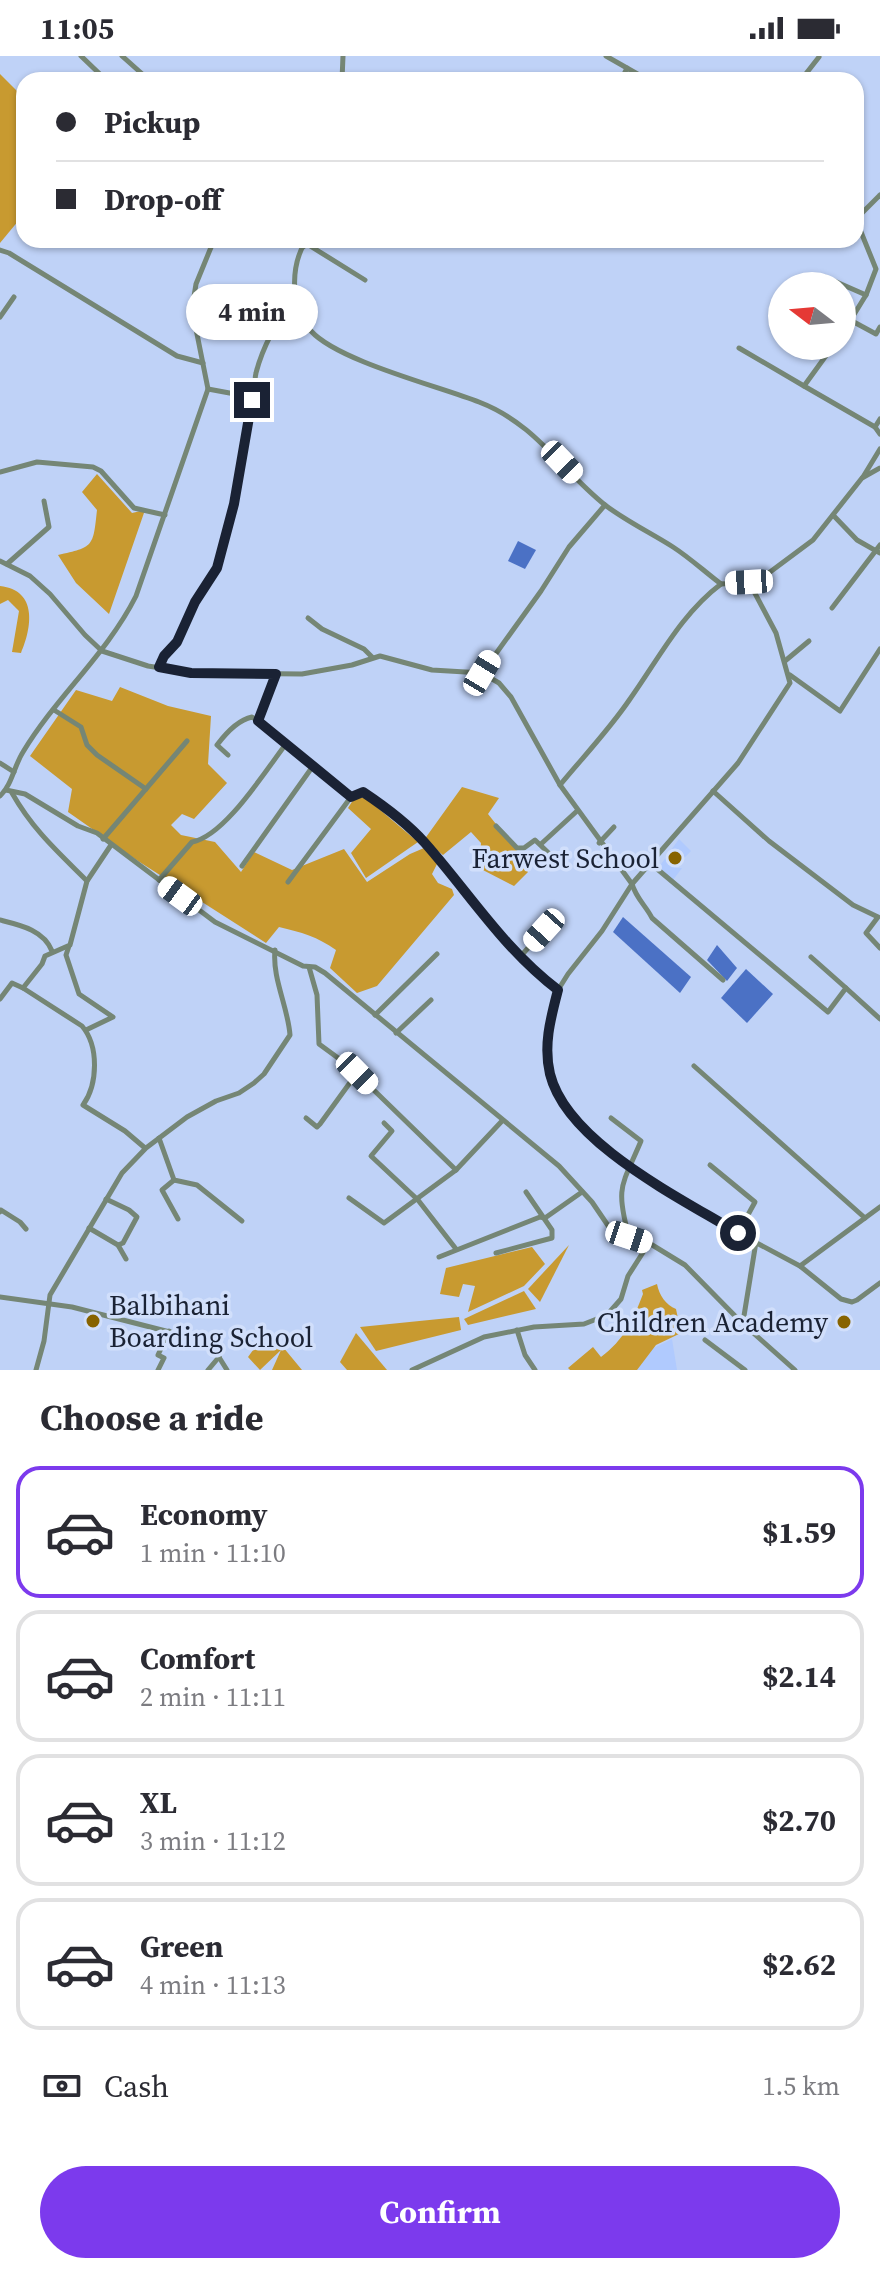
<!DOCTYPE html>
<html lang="en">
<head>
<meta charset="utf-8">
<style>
  :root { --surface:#fff; --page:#f7f7f7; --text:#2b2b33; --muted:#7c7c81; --line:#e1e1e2; --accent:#7c3aed }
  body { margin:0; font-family:"Source Serif 4",serif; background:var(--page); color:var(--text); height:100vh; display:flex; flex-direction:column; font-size:30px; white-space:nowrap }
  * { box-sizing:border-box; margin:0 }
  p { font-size:26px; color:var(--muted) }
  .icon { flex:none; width:44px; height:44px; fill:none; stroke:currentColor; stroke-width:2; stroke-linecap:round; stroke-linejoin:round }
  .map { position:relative; height:1314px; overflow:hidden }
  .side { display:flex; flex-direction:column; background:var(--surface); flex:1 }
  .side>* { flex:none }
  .top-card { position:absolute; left:16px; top:16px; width:848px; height:176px; border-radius:24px; box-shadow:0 2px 6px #0004; display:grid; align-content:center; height:176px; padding:0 40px; background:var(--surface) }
  .needle { width:52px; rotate:286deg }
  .controls { position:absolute; left:768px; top:216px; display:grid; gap:16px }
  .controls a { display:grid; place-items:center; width:88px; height:88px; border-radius:50%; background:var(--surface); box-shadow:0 2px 6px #0004; font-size:40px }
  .end { position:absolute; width:36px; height:36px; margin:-18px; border:10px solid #1a2234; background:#fff; box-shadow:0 0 0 4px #fff }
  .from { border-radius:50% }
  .bubble { position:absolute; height:56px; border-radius:28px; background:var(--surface); box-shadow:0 2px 6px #0004; font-size:26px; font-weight:700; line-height:56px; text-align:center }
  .car { position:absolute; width:24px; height:48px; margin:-24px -12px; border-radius:10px; box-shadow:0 0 6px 2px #0007; background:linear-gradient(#fff 24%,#345 0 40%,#fff 0 76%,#345 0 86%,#fff 0) }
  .top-card b { display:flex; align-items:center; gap:28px; height:76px; font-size:30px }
  .top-card b+b { border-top:2px solid var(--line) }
  .top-card i { width:20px; height:20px; background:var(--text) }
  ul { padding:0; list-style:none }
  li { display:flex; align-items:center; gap:24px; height:132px; margin:0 16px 12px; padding:0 24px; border:4px solid var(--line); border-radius:24px }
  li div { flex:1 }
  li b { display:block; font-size:30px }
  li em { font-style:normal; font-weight:700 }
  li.selected { border-color:var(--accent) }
  li>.icon { width:72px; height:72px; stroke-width:1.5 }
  h2 { padding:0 40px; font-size:36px; line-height:96px }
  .pay { display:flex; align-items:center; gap:20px; height:88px; padding:0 40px; font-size:30px }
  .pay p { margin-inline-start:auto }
  .primary-button { display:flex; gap:16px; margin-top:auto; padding:16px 40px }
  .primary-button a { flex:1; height:92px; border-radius:48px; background:var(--accent); color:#fff; font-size:32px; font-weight:700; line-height:92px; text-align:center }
  .status { display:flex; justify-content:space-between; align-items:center; height:56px; padding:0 40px; background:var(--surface); direction:ltr }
  .status svg { height:22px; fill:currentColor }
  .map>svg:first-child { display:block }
  .built { fill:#b0cafe }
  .green { fill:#c89a30 }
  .water { fill:#4b71c5 }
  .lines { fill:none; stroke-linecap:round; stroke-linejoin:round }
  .minor { stroke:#758675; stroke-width:5 }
  .route { stroke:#1a2234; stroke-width:10 }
  .poi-dot { fill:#876300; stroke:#d1dffb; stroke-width:3 }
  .labels { text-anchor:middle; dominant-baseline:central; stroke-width:7; stroke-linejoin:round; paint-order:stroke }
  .poi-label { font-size:28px; fill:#1a2234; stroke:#d1dffb; text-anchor:end }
</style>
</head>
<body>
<div class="status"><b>11:05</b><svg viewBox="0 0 49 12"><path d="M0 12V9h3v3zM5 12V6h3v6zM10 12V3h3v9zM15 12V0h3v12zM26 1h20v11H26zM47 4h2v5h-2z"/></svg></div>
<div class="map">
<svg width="880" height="1314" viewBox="0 0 880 1314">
  <rect width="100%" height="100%" fill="#bfd2f7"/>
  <g class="built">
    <path d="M 679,783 L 691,795 L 677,809 L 676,812 L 682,812 L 673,824 L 659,811 Z"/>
    <path d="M 672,1283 L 677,1314 L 615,1314 L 617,1310 Z"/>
  </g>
  <g class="green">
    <path d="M 0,18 L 24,42 L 24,158 L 0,187 Z"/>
    <path d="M 97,418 L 132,457 L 145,454 L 109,558 L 76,527 L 58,499 C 94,491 93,491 97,454 L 82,436 Z"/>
    <path d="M 0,530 C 38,534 32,572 21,597 L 12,596 L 19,555 L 8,544 L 0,548 Z"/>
    <path d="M 120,631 L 168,650 L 211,660 L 208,708 L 227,727 L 194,763 L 182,758 L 171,769 L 181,779 L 215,786 L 241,816 L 254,796 L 292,814 L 344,793 L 367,826 L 410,798 L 424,792 L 437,808 L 432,818 L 438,827 L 452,833 L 454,839 L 377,930 L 357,937 L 330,912 L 336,894 C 318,881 301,876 279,871 L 266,887 L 138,805 L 68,756 L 72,733 L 30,700 L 76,634 L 112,645 Z"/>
    <path d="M 462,731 L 499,742 L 488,758 L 522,801 L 528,816 L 514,830 L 479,812 L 481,787 L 471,776 L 443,799 L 424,784 Z"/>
    <path d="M 355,741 L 366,742 L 418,786 L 366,822 L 351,797 L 371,773 L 348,752 Z"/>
    <path d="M 569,1189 L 540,1246 L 528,1233 Z"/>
    <path d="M 532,1191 L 545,1208 L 524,1230 L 468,1256 L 475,1230 L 463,1228 L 459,1241 L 440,1238 L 446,1212 Z"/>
    <path d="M 657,1228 C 659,1239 666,1249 676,1253 L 681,1277 L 656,1289 L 637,1314 L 570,1314 L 568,1312 L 593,1291 L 601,1301 C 624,1284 633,1264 643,1238 L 642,1234 Z"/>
    <path d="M 524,1235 L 536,1253 L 468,1269 L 464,1263 Z"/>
    <path d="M 459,1261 L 461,1274 L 376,1295 L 360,1271 Z"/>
    <path d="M 356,1277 L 387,1314 L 347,1314 L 340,1306 Z"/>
    <path d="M 261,1283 L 283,1291 L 302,1314 L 272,1314 L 281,1294 L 260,1314 L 248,1301 Z"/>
  </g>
  <g class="water">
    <path d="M 518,485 L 536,494 L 525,513 L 508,505 Z"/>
    <path d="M 623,861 L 691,921 L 680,937 L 613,876 Z"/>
    <path d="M 717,889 L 737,912 L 727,925 L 707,904 Z"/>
    <path d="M 746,913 L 773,938 L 747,967 L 721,942 Z"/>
  </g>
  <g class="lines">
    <g class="minor">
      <path d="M 81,0 L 106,24"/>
      <path d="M 122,0 L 149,24"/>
      <path d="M 606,0 L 648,24"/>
      <path d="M 342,24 L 343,0"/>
      <path d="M 621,24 L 627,12"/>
      <path d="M 801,24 L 819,1"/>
      <path d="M 856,163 L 880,139"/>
      <path d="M 306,184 C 290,211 290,251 311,275 C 338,305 438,330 479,346 C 536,368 560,413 605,449 C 626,465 651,477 673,491 C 690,502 705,516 721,528 L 749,526 L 766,519 L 813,484 L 862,422 L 880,412"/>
      <path d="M 303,191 L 307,188 L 365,224"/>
      <path d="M 0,194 L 9,197 L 177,300 L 203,307"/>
      <path d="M 817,230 L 820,223 L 825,221 L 866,239"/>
      <path d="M 0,261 L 14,241"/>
      <path d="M 852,265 L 876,278 L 880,271"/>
      <path d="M 842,278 L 866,239 L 876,213 L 861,176 L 856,172"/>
      <path d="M 833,290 L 804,330 L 875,371"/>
      <path d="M 739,292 L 804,330"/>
      <path d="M 251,341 L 256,336 C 256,330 254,324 256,317 C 261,297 278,257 296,246"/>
      <path d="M 880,363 L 875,371 L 880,378"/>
      <path d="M 0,416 L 37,406 L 93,411 L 101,415 L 134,452 L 165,459"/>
      <path d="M 863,421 L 880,393"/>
      <path d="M 833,459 L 857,484 L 880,497"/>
      <path d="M 0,505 L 30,520 L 50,538 L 85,579 L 102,595 L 148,610 L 191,617 L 302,618 L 352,609 L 380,600 L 432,614 L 482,617 L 499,627 L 511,641 L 560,729 L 632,828 C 636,842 646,850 652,862 L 723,924"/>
      <path d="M 7,508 L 49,471 L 44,445"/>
      <path d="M 749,526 L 776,577 L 790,627 L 738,707 L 632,828 L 602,875 L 568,918 L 558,934 L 548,969 L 549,1016 L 565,1050 L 583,1072 L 628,1110 L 738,1177 L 800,1210 L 841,1243 L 852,1246 L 857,1244 L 880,1227"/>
      <path d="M 832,552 L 880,489"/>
      <path d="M 308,562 L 322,573 L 364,593 L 372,601"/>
      <path d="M 785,605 L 809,585"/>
      <path d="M 159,611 L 164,600 L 179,582 L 195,546 L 217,512 L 234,448 L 251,341 L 208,333"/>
      <path d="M 482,617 L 541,535 L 569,491 L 605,449"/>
      <path d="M 276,618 L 258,665 L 351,741 L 363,736 C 384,750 407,768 425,787 C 470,837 503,893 558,934"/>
      <path d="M 790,619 L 840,655 L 880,593"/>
      <path d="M 54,654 L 81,671 L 87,689 L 97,699 L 146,733"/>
      <path d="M 228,699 L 217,689 C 226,677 238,664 252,661 L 258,665"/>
      <path d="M 0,707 L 14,716"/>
      <path d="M 560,729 C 583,701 609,674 630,643 C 658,604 681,558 721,528"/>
      <path d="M 6,734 L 25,738 L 78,770 L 97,777 L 215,866 L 303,910 L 315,911 L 325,917 L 559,1110 L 592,1146 L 609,1171 L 621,1179 L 649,1187 L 685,1209 L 742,1267 L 795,1314"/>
      <path d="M 713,735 L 769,785 L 853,849 L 878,861 L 866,877 L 880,892"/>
      <path d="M 12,737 C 33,774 58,796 87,825"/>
      <path d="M 0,740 C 12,729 14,710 23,696 C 56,641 107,598 136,540 L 208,333 L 192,253 L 196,228 L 214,184"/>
      <path d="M 496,770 L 517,792 L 524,792 L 535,784 L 557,805"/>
      <path d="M 103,783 L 187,685"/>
      <path d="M 599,787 L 614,771"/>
      <path d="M 541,788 L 577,755"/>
      <path d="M 650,807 L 828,956 L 846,932 L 811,901"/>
      <path d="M 242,810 L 313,710"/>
      <path d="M 159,824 L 192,786 C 225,780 265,715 286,688"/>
      <path d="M 288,826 L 351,741"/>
      <path d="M 0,864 C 20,869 44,874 52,895"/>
      <path d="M 69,890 L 66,899 L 79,938 L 113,961 L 86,974"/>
      <path d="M 520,901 L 544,874"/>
      <path d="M 309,911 L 317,939 L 319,988 L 349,1010 L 456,1114 L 502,1065"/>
      <path d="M 23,932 L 82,970 C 99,990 98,1028 83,1049 L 125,1075 L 145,1092"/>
      <path d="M 846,932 L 880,963"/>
      <path d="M 0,943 L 12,927 L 23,932 L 42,908 L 45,900 L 70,889 L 87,825 L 111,789"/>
      <path d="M 375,959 L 437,898"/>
      <path d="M 396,977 L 431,944"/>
      <path d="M 694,1010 L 865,1162 L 800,1210"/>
      <path d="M 306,1062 L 317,1071 L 320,1068 L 357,1017"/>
      <path d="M 611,1062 L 641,1085 C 622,1130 615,1130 629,1181"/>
      <path d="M 384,1067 L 392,1075 L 371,1100 L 418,1144 L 456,1193"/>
      <path d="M 159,1082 L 174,1124 L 197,1129 L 242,1165"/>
      <path d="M 710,1109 L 755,1146 L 738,1177"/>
      <path d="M 174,1124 L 162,1134 L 178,1163"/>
      <path d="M 349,1142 L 384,1167 L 456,1114"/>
      <path d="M 106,1143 L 129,1154 L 137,1161 L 123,1187 L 118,1189"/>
      <path d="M 0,1156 L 1,1154 L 20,1166 L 26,1173"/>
      <path d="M 865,1162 L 880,1151"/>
      <path d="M 89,1172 L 118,1189 L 126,1203"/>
      <path d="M 496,1197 L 552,1182 L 552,1174 L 526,1136"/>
      <path d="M 439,1201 L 540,1161 L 545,1162 L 582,1136"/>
      <path d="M 0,1241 L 72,1251 L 201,1284 L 217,1298 L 227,1314"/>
      <path d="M 743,1266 L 756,1186"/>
      <path d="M 517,1274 L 525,1299 L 535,1314"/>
      <path d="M 705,1284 L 745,1314"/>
      <path d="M 36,1314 L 44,1285 L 50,1239 L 122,1117 L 146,1092 L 187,1061 L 216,1045 L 239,1037 L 254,1027 L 264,1018 L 290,979 C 288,951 272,922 275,894"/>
      <path d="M 158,1314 L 164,1302 L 158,1299 L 169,1275"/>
      <path d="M 208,1314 L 219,1301"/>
      <path d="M 412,1314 L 484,1281 L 534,1271 L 584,1268 L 607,1259 L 621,1243 L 628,1220 L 649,1187"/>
    </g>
  </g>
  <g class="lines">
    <path class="route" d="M 252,344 L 234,448 L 217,512 L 195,546 L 177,586 L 164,600 L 159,611 L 191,617 L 276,618 L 258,665 L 351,741 L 363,736 C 384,750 408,768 425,787 C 470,838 503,892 558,934 C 551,961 543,989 550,1018 C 567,1087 681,1142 738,1177"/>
  </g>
  <g class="poi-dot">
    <circle cx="675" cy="802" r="8"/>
    <circle cx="93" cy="1265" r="8"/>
    <circle cx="844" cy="1266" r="8"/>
  </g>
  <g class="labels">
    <g class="poi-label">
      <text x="659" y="802">Farwest School</text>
      <text x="109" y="1249" text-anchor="start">Balbihani<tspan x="109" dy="32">Boarding School</tspan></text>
      <text x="828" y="1266">Children Academy</text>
    </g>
  </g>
</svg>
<div class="controls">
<a><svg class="needle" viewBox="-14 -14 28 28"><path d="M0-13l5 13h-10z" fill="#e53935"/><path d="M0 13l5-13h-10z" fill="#7c7c81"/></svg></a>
</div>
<i class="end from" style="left:738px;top:1177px"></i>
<i class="end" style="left:252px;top:344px"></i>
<div class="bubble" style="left:186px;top:228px;width:132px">4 min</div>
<i class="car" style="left:562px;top:406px;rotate:136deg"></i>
<i class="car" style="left:749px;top:526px;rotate:267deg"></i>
<i class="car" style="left:482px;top:617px;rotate:31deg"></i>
<i class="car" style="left:180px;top:840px;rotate:306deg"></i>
<i class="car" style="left:544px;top:874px;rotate:222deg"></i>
<i class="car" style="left:357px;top:1017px;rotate:135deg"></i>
<i class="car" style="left:629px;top:1181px;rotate:108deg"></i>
<div class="top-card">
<b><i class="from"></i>Pickup</b>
<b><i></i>Drop-off</b>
</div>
</div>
<section class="side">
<h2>Choose a ride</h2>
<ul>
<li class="selected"><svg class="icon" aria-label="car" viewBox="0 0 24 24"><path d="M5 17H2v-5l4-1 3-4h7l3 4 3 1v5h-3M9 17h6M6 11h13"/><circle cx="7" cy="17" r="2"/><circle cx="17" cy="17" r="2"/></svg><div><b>Economy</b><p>1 min · 11:10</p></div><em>$1.59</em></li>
<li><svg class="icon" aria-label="car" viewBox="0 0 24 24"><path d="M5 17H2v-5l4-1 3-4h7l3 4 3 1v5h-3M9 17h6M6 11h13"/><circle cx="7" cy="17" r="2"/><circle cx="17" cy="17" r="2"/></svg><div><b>Comfort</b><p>2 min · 11:11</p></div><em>$2.14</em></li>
<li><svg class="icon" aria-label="car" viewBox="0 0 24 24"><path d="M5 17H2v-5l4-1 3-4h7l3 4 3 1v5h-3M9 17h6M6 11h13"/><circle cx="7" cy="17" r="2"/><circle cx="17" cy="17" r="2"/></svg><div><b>XL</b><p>3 min · 11:12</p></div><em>$2.70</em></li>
<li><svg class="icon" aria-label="car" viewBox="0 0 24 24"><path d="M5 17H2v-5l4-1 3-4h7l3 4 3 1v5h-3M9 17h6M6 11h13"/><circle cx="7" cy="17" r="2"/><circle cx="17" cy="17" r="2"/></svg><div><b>Green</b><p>4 min · 11:13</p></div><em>$2.62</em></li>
</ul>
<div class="pay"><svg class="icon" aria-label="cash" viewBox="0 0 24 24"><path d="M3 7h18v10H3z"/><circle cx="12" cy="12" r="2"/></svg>Cash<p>1.5 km</p></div>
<div class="primary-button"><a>Confirm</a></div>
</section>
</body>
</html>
